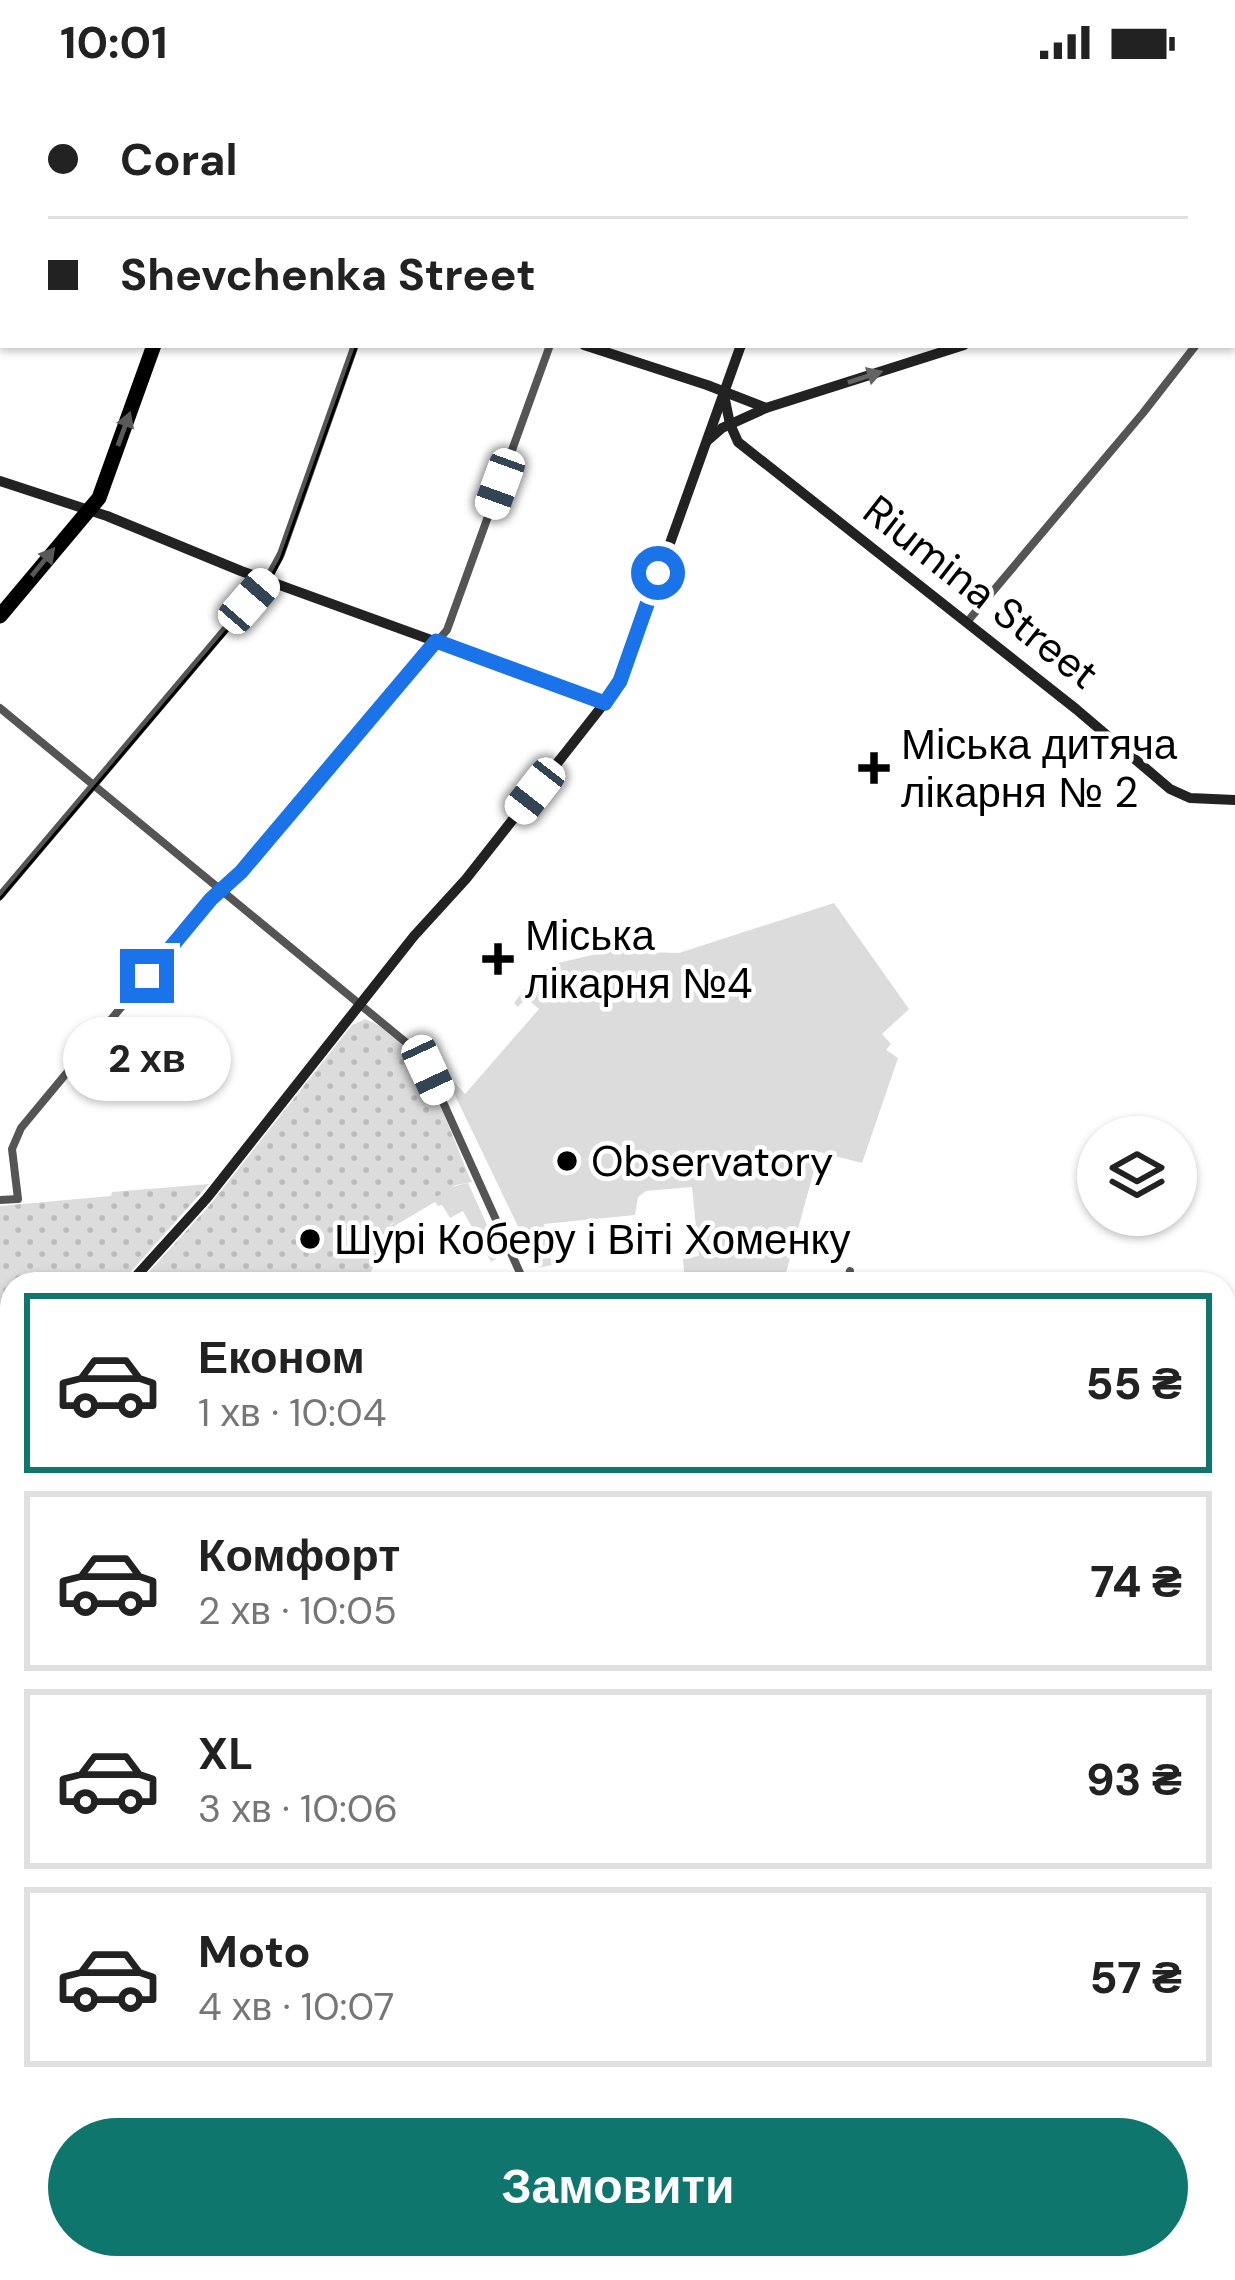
<!DOCTYPE html>
<html lang="uk">
<head>
<meta charset="utf-8">
<style>
  :root { --surface:#fff; --page:#f2f2f2; --text:#222; --muted:#767676; --line:#e0e0e0; --accent:#0f766e }
  body { margin:0; font-family:"DM Sans",sans-serif; background:var(--page); color:var(--text); height:100vh; display:flex; flex-direction:column; font-size:45px; white-space:nowrap }
  * { box-sizing:border-box; margin:0 }
  p { font-size:39px; color:var(--muted) }
  .icon { flex:none; width:66px; height:66px; fill:none; stroke:currentColor; stroke-width:2; stroke-linecap:round; stroke-linejoin:round }
  .map { position:relative; flex:1; overflow:hidden }
  .drawer { position:absolute; left:0px; top:1188px; width:1236px; height:1008px; display:flex; flex-direction:column; background:var(--surface); border-radius:36px 36px 0 0; box-shadow:0 3px 9px #0004 }
  .drawer>* { flex:none }
  .hud { position:absolute; left:0px; top:0px; width:1236px; height:264px; box-shadow:0 3px 9px #0004; display:grid; align-content:center; height:264px; padding:0 48px; background:var(--surface) }
  .buttons { position:absolute; left:1077px; top:1032px; display:grid; gap:24px }
  .buttons a { display:grid; place-items:center; width:120px; height:120px; border-radius:50%; background:var(--surface); box-shadow:0 3px 9px #0004; font-size:60px }
  .end { position:absolute; width:54px; height:54px; margin:-27px; border:15px solid #1a73e8; background:#fff; box-shadow:0 0 0 6px #fff }
  .from { border-radius:50% }
  .bubble { position:absolute; height:84px; border-radius:42px; background:var(--surface); box-shadow:0 3px 9px #0004; font-size:39px; font-weight:800; line-height:84px; text-align:center }
  .car { position:absolute; width:36px; height:72px; margin:-36px -18px; border-radius:15px; box-shadow:0 0 9px 3px #0007; background:linear-gradient(#fff 24%,#345 0 40%,#fff 0 76%,#345 0 86%,#fff 0) }
  .hud b { display:flex; align-items:center; gap:42px; height:114px; font-size:45px }
  .hud b+b { border-top:3px solid var(--line) }
  .hud i { width:30px; height:30px; background:var(--text) }
  ul { padding:21px 0 0; list-style:none }
  li { display:flex; align-items:center; gap:36px; height:180px; margin:0 24px 18px; padding:0 24px; border:6px solid var(--line); border-radius:0px }
  li div { flex:1 }
  li b { display:block; font-size:45px }
  li em { font-style:normal; font-weight:800 }
  li.active { border-color:var(--accent) }
  li>.icon { width:108px; height:108px; stroke-width:1.5 }
  .primary-button { display:flex; gap:24px; margin-top:auto; padding:24px 48px }
  .primary-button a { flex:1; height:138px; border-radius:72px; background:var(--accent); color:#fff; font-size:48px; font-weight:800; line-height:138px; text-align:center }
  .status { display:flex; justify-content:space-between; align-items:center; height:84px; padding:0 60px; background:var(--surface); direction:ltr }
  .status svg { height:33px; fill:currentColor }
  .map>svg:first-child { display:block }
  .grass { fill:#dcdcdc }
  .park { fill:url(#park-dots) }
  .lines { fill:none; stroke-linecap:round; stroke-linejoin:round }
  .street { stroke:#555; stroke-width:8 }
  .secondary { stroke:#222; stroke-width:10 }
  .highway { stroke:#000; stroke-width:15 }
  .tram { stroke:#000; stroke-width:3 }
  .oneway { fill:#646464 }
  .oneway2 { fill:#595959 }
  .route { stroke:#1a73e8; stroke-width:15 }
  .poi-dot { fill:#000; stroke:#fff; stroke-width:4.5 }
  .labels { text-anchor:middle; dominant-baseline:central; stroke-width:9; stroke-linejoin:round; paint-order:stroke }
  .street-label { font-size:42px; fill:#000; stroke:#fff }
  .poi-label { font-size:42px; fill:#000; stroke:#fff; text-anchor:start }
</style>
</head>
<body>
<div class="status"><b>10:01</b><svg viewBox="0 0 49 12"><path d="M0 12V9h3v3zM5 12V6h3v6zM10 12V3h3v9zM15 12V0h3v12zM26 1h20v11H26zM47 4h2v5h-2z"/></svg></div>
<div class="map">
<svg width="1235" height="2196" viewBox="0 0 1235 2196">
  <defs>
    <pattern id="park-dots" width="8" height="8" patternUnits="userSpaceOnUse" patternTransform="scale(3)"><rect width="8" height="8" fill="#dcdcdc"/><path d="M2 2h.1M6 6h.1" fill="none" stroke="#bbb" stroke-width="1.8" stroke-linecap="round"/></pattern>
  </defs>
  <rect width="100%" height="100%" fill="#fff"/>
  <g class="grass">
    <path d="M 834,819 L 909,925 L 882,950 L 891,960 L 886,966 L 898,974 L 862,1079 L 819,1068 L 783,1200 L 685,1200 L 683,1175 L 699,1172 L 692,1103 L 646,1107 L 638,1113 L 635,1131 L 544,1140 L 552,1181 L 538,1184 L 450,1001 L 453,997 L 465,1010 L 539,925 L 526,914 L 518,923 L 514,919 L 531,897 L 554,880 L 609,867 L 679,869 Z"/>
    <path d="M 468,1099 L 501,1172 L 491,1178 L 463,1127 L 450,1134 L 442,1121 L 438,1122 L 435,1118 L 396,1141 L 392,1147 L 387,1145 C 403,1129 445,1102 468,1099 Z"/>
    <path d="M 361,2184 L 1096,2184 L 1096,2196 L 359,2196 Z"/>
  </g>
  <g class="park">
    <path d="M 365,935 C 425,958 447,1043 472,1098 L 456,1101 L 391,1140 L 366,1200 L 138,1200 L 209,1122 L 352,941 Z"/>
    <path d="M 209,1100 L 120,1200 L 12,1200 L 12,1262 L 0,1263 L 0,1122 L 111,1112 L 112,1108 Z"/>
  </g>
  <g class="lines">
    <g class="street">
      <path d="M 48,3 L 49,0"/>
      <path d="M 445,3 L 446,0"/>
      <path d="M 641,3 L 642,0"/>
      <path d="M 836,3 L 838,0"/>
      <path d="M 0,51 L 3,53"/>
      <path d="M 0,148 L 3,140"/>
      <path d="M 967,538 L 1143,329 L 1196,261"/>
      <path d="M 0,624 L 414,965 L 428,985 L 525,1200"/>
      <path d="M 0,812 L 267,496 L 281,470 L 355,261"/>
      <path d="M 0,1116 L 18,1115 L 12,1065 L 21,1044 L 211,815 L 233,796 L 447,546 L 550,261"/>
      <path d="M 846,1200 L 850,1187"/>
      <path d="M 1224,1233 L 1235,1228"/>
      <path d="M 0,1562 L 12,1559"/>
      <path d="M 0,1785 L 12,1795"/>
      <path d="M 0,2064 L 12,2068"/>
      <path d="M 1224,2101 L 1235,2102"/>
      <path d="M 167,2184 L 179,2196"/>
      <path d="M 47,2196 L 57,2184"/>
    </g>
    <g class="secondary">
      <path d="M 807,0 L 815,3"/>
      <path d="M 1233,162 L 1235,164"/>
      <path d="M 1233,181 L 1235,182"/>
      <path d="M 584,261 L 707,301 L 766,324"/>
      <path d="M 724,311 L 730,340 L 738,358 L 1076,625 L 1170,705 L 1190,714 L 1235,716"/>
      <path d="M 707,357 L 722,344 L 766,324 L 964,261"/>
      <path d="M 0,397 L 107,432 L 241,487 L 605,619"/>
      <path d="M 129,1200 L 207,1114 L 414,852 L 466,795 L 614,607 L 645,529 L 741,261"/>
      <path d="M 0,1270 L 12,1267"/>
      <path d="M 0,1288 L 12,1303"/>
      <path d="M 1224,1460 L 1235,1455"/>
      <path d="M 253,2184 L 257,2196"/>
    </g>
    <g class="highway">
      <path d="M 247,3 L 248,0"/>
      <path d="M 0,532 L 99,414 L 154,261"/>
    </g>
    <g class="tram">
      <path d="M 447,3 L 448,0"/>
      <path d="M 0,815 L 269,497 L 281,475 L 357,261"/>
      <path d="M 0,1292 L 12,1307"/>
      <path d="M 249,2184 L 253,2196"/>
    </g>
  </g>
  <defs><path id="oneway-solid" d="M-6-.8H1V-3.2L6.5 0L1 3.2V.8H-6Z" transform="scale(3)"/></defs>
  <use class="oneway" href="#oneway-solid" transform="translate(865 293) rotate(-18)"/>
  <g class="oneway2">
    <use href="#oneway-solid" transform="translate(124 345) rotate(-70)"/>
    <use href="#oneway-solid" transform="translate(43 478) rotate(-51)"/>
  </g>
  <g class="lines">
    <path class="route" d="M 147,892 L 211,815 L 241,788 L 436,557 L 605,619 L 620,597 L 658,489"/>
  </g>
  <g class="poi-dot">
    <path d="M868 666h12v12h12v12h-12v12h-12v-12h-12v-12h12z"/>
    <path d="M492 857h12v12h12v12h-12v12h-12v-12h-12v-12h12z"/>
    <circle cx="567" cy="1077" r="12"/>
    <circle cx="310" cy="1155" r="12"/>
  </g>
  <g class="labels">
    <g class="street-label">
      <text transform="translate(981 508) rotate(38)">Riumina Street</text>
    </g>
    <g class="poi-label">
      <text x="901" y="660">Міська дитяча<tspan x="901" dy="48">лікарня № 2</tspan></text>
      <text x="525" y="851">Міська<tspan x="525" dy="48">лікарня №4</tspan></text>
      <text x="591" y="1077">Observatory</text>
      <text x="334" y="1155">Шурі Коберу і Віті Хоменку</text>
    </g>
  </g>
</svg>
<div class="buttons">
<a><svg class="icon" aria-label="layers" viewBox="0 0 24 24"><path d="M12 4l9 5-9 5-9-5zM3 14l9 5 9-5"/></svg></a>
</div>
<i class="end from" style="left:658px;top:489px"></i>
<i class="end" style="left:147px;top:892px"></i>
<div class="bubble" style="left:63px;top:933px;width:168px">2 хв</div>
<i class="car" style="left:500px;top:400px;rotate:200deg"></i>
<i class="car" style="left:249px;top:517px;rotate:41deg"></i>
<i class="car" style="left:535px;top:707px;rotate:218deg"></i>
<i class="car" style="left:428px;top:986px;rotate:155deg"></i>
<div class="hud">
<b><i class="from"></i>Coral</b>
<b><i></i>Shevchenka Street</b>
</div>
<section class="drawer">
<ul>
<li class="active"><svg class="icon" aria-label="car" viewBox="0 0 24 24"><path d="M5 17H2v-5l4-1 3-4h7l3 4 3 1v5h-3M9 17h6M6 11h13"/><circle cx="7" cy="17" r="2"/><circle cx="17" cy="17" r="2"/></svg><div><b>Економ</b><p>1 хв · 10:04</p></div><em>55 ₴</em></li>
<li><svg class="icon" aria-label="car" viewBox="0 0 24 24"><path d="M5 17H2v-5l4-1 3-4h7l3 4 3 1v5h-3M9 17h6M6 11h13"/><circle cx="7" cy="17" r="2"/><circle cx="17" cy="17" r="2"/></svg><div><b>Комфорт</b><p>2 хв · 10:05</p></div><em>74 ₴</em></li>
<li><svg class="icon" aria-label="car" viewBox="0 0 24 24"><path d="M5 17H2v-5l4-1 3-4h7l3 4 3 1v5h-3M9 17h6M6 11h13"/><circle cx="7" cy="17" r="2"/><circle cx="17" cy="17" r="2"/></svg><div><b>XL</b><p>3 хв · 10:06</p></div><em>93 ₴</em></li>
<li><svg class="icon" aria-label="car" viewBox="0 0 24 24"><path d="M5 17H2v-5l4-1 3-4h7l3 4 3 1v5h-3M9 17h6M6 11h13"/><circle cx="7" cy="17" r="2"/><circle cx="17" cy="17" r="2"/></svg><div><b>Moto</b><p>4 хв · 10:07</p></div><em>57 ₴</em></li>
</ul>
<div class="primary-button"><a>Замовити</a></div>
</section>
</div>
</body>
</html>
